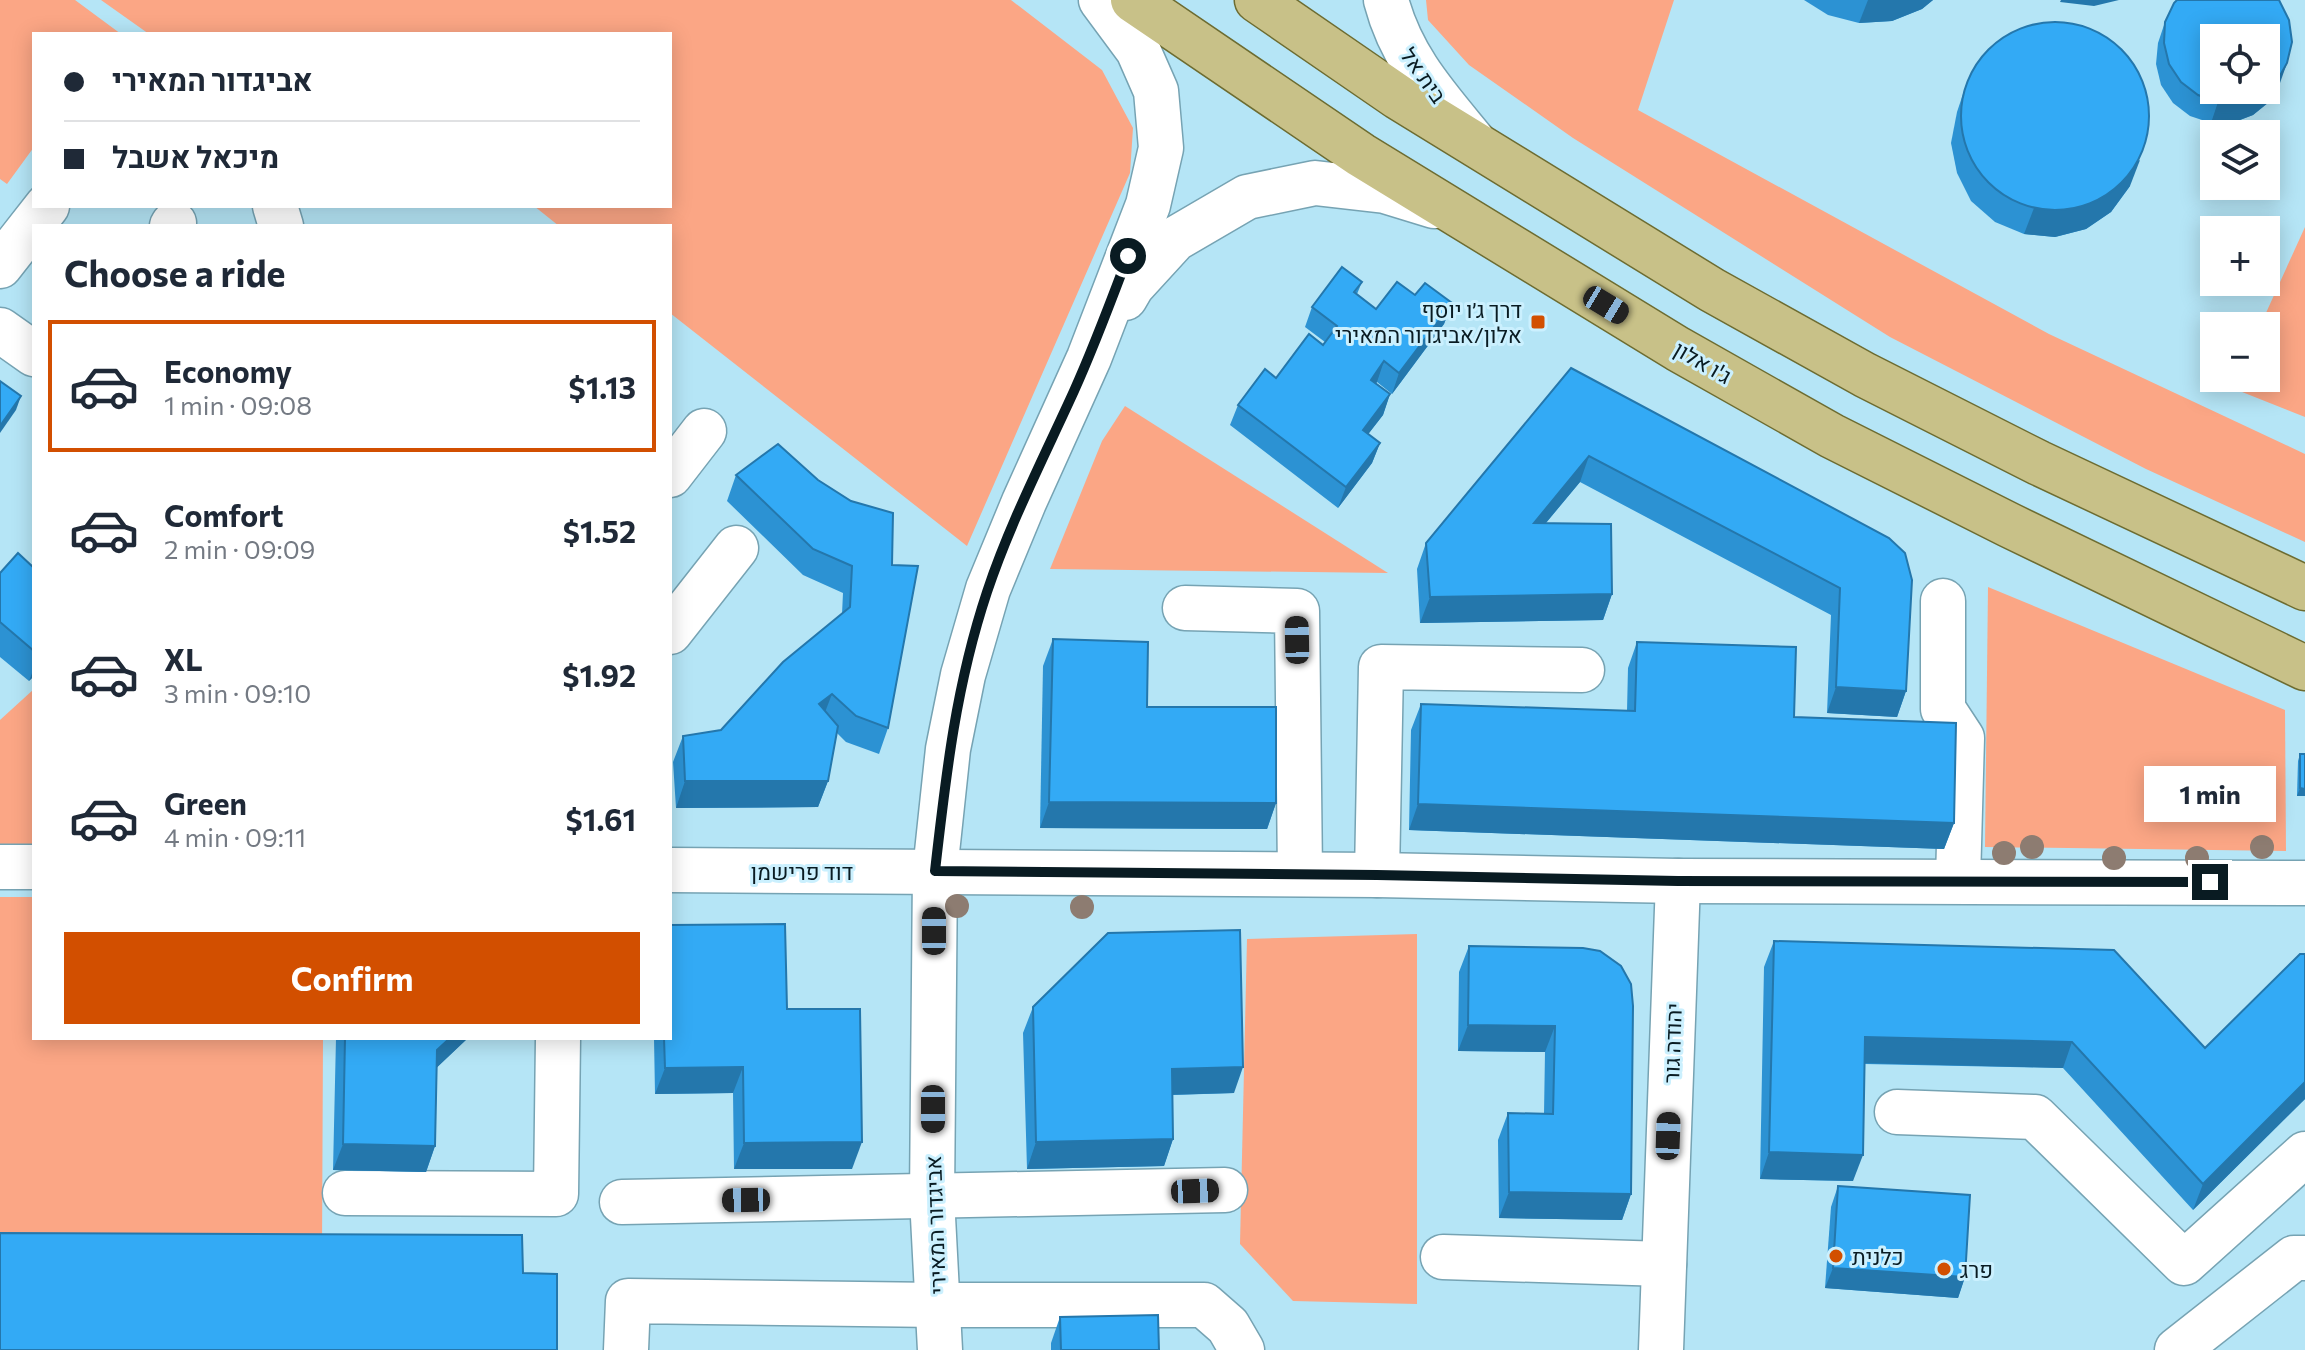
<!DOCTYPE html>
<html lang="en">
<head>
<meta charset="utf-8">
<style>
  :root { --surface:#fff; --page:#f6f6f7; --text:#1f2937; --muted:#747a83; --line:#e0e1e3; --accent:#d24f00 }
  body { margin:0; font-family:Commissioner,Heebo,sans-serif; background:var(--page); color:var(--text); height:100vh; display:flex; flex-direction:column; font-size:30px; white-space:nowrap }
  * { box-sizing:border-box; margin:0 }
  p { font-size:26px; color:var(--muted) }
  .icon { flex:none; width:44px; height:44px; fill:none; stroke:currentColor; stroke-width:2; stroke-linecap:round; stroke-linejoin:round }
  .map { position:relative; flex:1; overflow:hidden }
  .sheet { position:absolute; left:32px; top:224px; width:640px; height:816px; display:flex; flex-direction:column; background:var(--surface); border-radius:0px; box-shadow:0 4px 20px #0003 }
  .sheet>* { flex:none }
  .hud { position:absolute; left:32px; top:32px; width:640px; height:176px; border-radius:0px; box-shadow:0 4px 20px #0003; display:grid; align-content:center; height:176px; padding:0 32px; background:var(--surface) }
  .fabs { position:absolute; left:2200px; top:24px; display:grid; gap:16px }
  .fabs a { display:grid; place-items:center; width:80px; height:80px; border-radius:0px; background:var(--surface); box-shadow:0 4px 20px #0003; font-size:40px }
  .end { position:absolute; width:36px; height:36px; margin:-18px; border:10px solid #091b22; background:#fff; box-shadow:0 0 0 4px #fff }
  .from { border-radius:50% }
  .bubble { position:absolute; height:56px; border-radius:0px; background:var(--surface); box-shadow:0 4px 20px #0003; font-size:26px; font-weight:700; line-height:56px; text-align:center }
  .car { position:absolute; width:24px; height:48px; margin:-24px -12px; border-radius:10px; box-shadow:0 0 6px 2px #0007; background:linear-gradient(#222 24%,#8ab4d8 0 40%,#222 0 76%,#8ab4d8 0 86%,#222 0) }
  .hud b { display:flex; align-items:center; gap:28px; height:76px; font-size:30px }
  .hud b+b { border-top:2px solid var(--line) }
  .hud i { width:20px; height:20px; background:var(--text) }
  ul { padding:0; list-style:none }
  li { display:flex; align-items:center; gap:24px; height:132px; margin:0 16px 12px; padding:0 16px; border:4px solid transparent; border-radius:0px }
  li div { flex:1 }
  li b { display:block; font-size:30px }
  li em { font-style:normal; font-weight:700 }
  li.selected { border-color:var(--accent) }
  li>.icon { width:72px; height:72px; stroke-width:1.5 }
  h2 { padding:0 32px; font-size:36px; line-height:96px }
  .action { display:flex; gap:16px; margin-top:auto; padding:16px 32px }
  .action a { flex:1; height:92px; border-radius:0px; background:var(--accent); color:#fff; font-size:32px; font-weight:700; line-height:92px; text-align:center }
  .map>svg:first-child { display:block }
  .green { fill:#fba685 }
  .lines { fill:none; stroke-linecap:round; stroke-linejoin:round }
  .minor-casing { stroke:#76a3b3; stroke-width:47 }
  .major-casing { stroke:#6d6c31; stroke-width:47 }
  .minor { stroke:#fff; stroke-width:44 }
  .major { stroke:#c8c188; stroke-width:44 }
  .tree { fill:#8d7c71 }
  .wall { fill:#2c92d3 }
  .shaded-wall { fill:#2477ac }
  .building { fill:#33aaf5; stroke:#2477ac; stroke-width:2 }
  .route { stroke:#091b22; stroke-width:10 }
  .poi-dot { fill:#d24f00; stroke:#cbf0fe; stroke-width:3 }
  .labels { text-anchor:middle; dominant-baseline:central; stroke-width:6; stroke-linejoin:round; paint-order:stroke }
  .street-label { font-size:22px; fill:#091b22; stroke:#cbf0fe }
  .poi-label { font-size:22px; fill:#091b22; stroke:#cbf0fe; text-anchor:start }
</style>
</head>
<body>
<div class="map">
<svg width="2305" height="1350" viewBox="0 0 2305 1350">
  <rect width="100%" height="100%" fill="#b5e5f6"/>
  <g class="green">
    <path d="M 0,0 L 75,0 L 121,34 L 34,34 L 34,147 L 7,184 L 0,179 Z"/>
    <path d="M 101,0 L 1011,0 L 1102,70 L 1133,128 L 1130,173 L 967,546 L 670,313 L 670,226 L 559,226 L 534,206 L 670,206 L 670,34 L 149,34 Z"/>
    <path d="M 1426,0 L 1674,0 L 1638,110 L 2049,334 L 2305,454 L 2305,542 L 2146,469 L 1890,337 L 1573,138 L 1469,65 L 1428,20 Z"/>
    <path d="M 2305,227 L 2305,417 L 2232,388 L 2236,378 L 2266,378 L 2266,326 L 2260,326 Z"/>
    <path d="M 1125,406 L 1388,573 L 1050,569 L 1102,441 Z"/>
    <path d="M 1988,587 L 2285,710 L 2286,851 L 1985,847 Z"/>
    <path d="M 34,689 L 34,851 L 0,852 L 0,720 Z"/>
    <path d="M 0,897 L 34,897 L 34,1038 L 323,1038 L 322,1251 L 0,1249 Z"/>
    <path d="M 1417,934 L 1417,1304 L 1293,1301 L 1240,1244 L 1247,939 Z"/>
  </g>
  <g class="lines">
    <g class="minor-casing">
      <g id="minor">
        <path d="M 1386,0 C 1401,58 1436,96 1473,141"/>
        <path d="M 275,206 L 281,226"/>
        <path d="M 172,226 L 174,223"/>
        <path d="M 0,266 L 47,206"/>
        <path d="M 1125,298 L 1132,286 L 1175,239 L 1247,197 L 1315,183 L 1385,191 L 1434,206"/>
        <path d="M 0,330 L 34,354"/>
        <path d="M 670,475 L 704,431"/>
        <path d="M 1943,601 L 1943,709 L 1962,738 L 1958,880"/>
        <path d="M 1185,608 L 1297,611 L 1300,874"/>
        <path d="M 670,632 L 736,548"/>
        <path d="M 0,867 L 34,867"/>
        <path d="M 670,870 L 1377,875 L 1678,881 L 2305,883"/>
        <path d="M 1377,875 L 1381,667 L 1582,670"/>
        <path d="M 1897,1112 L 2035,1117 L 2184,1263 L 2305,1154"/>
        <path d="M 345,1193 L 556,1194 L 558,1038"/>
        <path d="M 622,1202 L 1225,1190"/>
        <path d="M 1443,1257 L 1664,1264"/>
        <path d="M 626,1350 L 628,1301 L 938,1305 L 1204,1305 L 1228,1326 L 1242,1350"/>
        <path d="M 940,1350 L 932,1198 L 935,871 L 948,749 L 963,675 L 988,589 L 1024,502 L 1089,358 L 1148,205 L 1161,148 L 1156,91 L 1138,50 L 1101,0"/>
        <path d="M 1661,1350 L 1678,881"/>
        <path d="M 2177,1350 L 2294,1258 L 2305,1258"/>
      </g>
    </g>
    <g class="major-casing">
      <g id="major">
        <path d="M 1133,0 L 1361,155 L 1678,349 L 1832,436 L 2009,525 L 2305,668"/>
        <path d="M 1257,0 L 1398,97 L 1712,290 L 1865,375 L 2039,463 L 2305,588"/>
      </g>
    </g>
    <use href="#minor" class="minor"/>
    <use href="#major" class="major"/>
  </g>
  <g class="tree">
    <circle cx="2032" cy="847" r="12"/>
    <circle cx="2262" cy="847" r="12"/>
    <circle cx="2004" cy="853" r="12"/>
    <circle cx="2114" cy="858" r="12"/>
    <circle cx="2197" cy="858" r="12"/>
    <circle cx="957" cy="906" r="12"/>
    <circle cx="1082" cy="907" r="12"/>
  </g>
  <g class="wall">
    <path d="M 1804,0 L 1933,0 L 1922,9 L 1892,21 L 1859,23 L 1828,15 Z"/>
    <path d="M 2165,22 L 2280,83 L 2269,102 L 2253,115 L 2232,123 L 2211,123 L 2190,116 L 2173,103 L 2161,85 L 2156,64 L 2158,43 Z"/>
    <path d="M 1966,85 L 2130,186 L 2111,212 L 2086,229 L 2055,237 L 2024,234 L 1995,222 L 1971,201 L 1957,173 L 1951,143 L 1957,112 Z"/>
    <path d="M 1362,282 L 1357,294 L 1376,309 L 1415,295 L 1452,303 L 1444,324 L 1392,394 L 1377,382 L 1376,383 L 1390,394 L 1383,415 L 1368,434 L 1380,443 L 1372,463 L 1338,508 L 1230,425 L 1238,405 L 1325,342 L 1305,327 L 1312,307 Z"/>
    <path d="M 1571,368 L 1889,538 L 1906,691 L 1897,717 L 1827,713 L 1831,615 L 1580,482 L 1546,523 L 1612,594 L 1603,620 L 1420,623 L 1417,569 L 1426,543 Z"/>
    <path d="M 736,475 L 818,480 L 851,501 L 888,728 L 879,754 L 846,742 L 837,733 L 828,781 L 818,807 L 676,808 L 673,762 L 683,736 L 721,730 L 842,614 L 843,593 L 803,575 L 727,501 Z"/>
    <path d="M 34,568 L 34,676 L 29,681 L 0,657 L 0,573 Z"/>
    <path d="M 1053,639 L 1276,803 L 1267,829 L 1040,828 L 1043,666 Z"/>
    <path d="M 1637,642 L 1794,717 L 1954,823 L 1944,849 L 1409,830 L 1411,730 L 1421,704 L 1627,711 L 1628,668 Z"/>
    <path d="M 2300,754 L 2305,796 L 2297,796 L 2298,761 Z"/>
    <path d="M 1774,941 L 2205,1048 L 2305,954 L 2305,1099 L 2193,1210 L 2063,1068 L 1865,1064 L 1853,1181 L 1760,1179 L 1764,967 Z"/>
    <path d="M 1469,946 L 1583,948 L 1631,1194 L 1622,1220 L 1499,1218 L 1498,1140 L 1508,1113 L 1544,1114 L 1545,1052 L 1458,1051 L 1459,972 Z"/>
    <path d="M 1033,1007 L 1234,1093 L 1173,1095 L 1173,1139 L 1164,1166 L 1027,1169 L 1023,1033 Z"/>
    <path d="M 787,1009 L 852,1169 L 734,1169 L 733,1093 L 655,1094 L 654,1038 L 670,1038 Z"/>
    <path d="M 336,1038 L 538,1038 L 537,1040 L 468,1038 L 437,1067 L 435,1146 L 426,1172 L 333,1170 Z"/>
    <path d="M 1838,1186 L 1965,1277 L 1958,1298 L 1825,1288 L 1831,1207 Z"/>
    <path d="M 1060,1317 L 1159,1350 L 1051,1350 L 1051,1343 Z"/>
  </g>
  <g class="shaded-wall">
    <path d="M 1868,0 L 1933,0 L 1922,9 L 1892,21 L 1859,23 Z"/>
    <path d="M 2061,0 L 2119,0 L 2094,6 L 2060,2 Z"/>
    <path d="M 2287,63 L 2280,83 L 2269,102 L 2253,115 L 2232,123 L 2211,123 L 2218,102 Z"/>
    <path d="M 2140,160 L 2130,186 L 2111,212 L 2086,229 L 2055,237 L 2024,234 L 2034,208 Z"/>
    <path d="M 1452,303 L 1444,324 L 1392,394 L 1399,373 Z"/>
    <path d="M 1384,361 L 1377,382 L 1364,400 L 1371,380 Z"/>
    <path d="M 1390,394 L 1383,415 L 1356,450 L 1363,430 Z"/>
    <path d="M 21,396 L 16,410 L 0,433 L 0,426 Z"/>
    <path d="M 1380,443 L 1372,463 L 1338,508 L 1346,487 Z"/>
    <path d="M 1589,456 L 1580,482 L 1524,549 L 1534,523 Z"/>
    <path d="M 1612,594 L 1603,620 L 1420,623 L 1430,597 Z"/>
    <path d="M 34,668 L 34,676 L 29,681 Z"/>
    <path d="M 1836,687 L 1906,691 L 1897,717 L 1827,713 Z"/>
    <path d="M 832,694 L 822,720 L 819,704 Z"/>
    <path d="M 685,781 L 828,781 L 818,807 L 676,808 Z"/>
    <path d="M 2300,788 L 2305,789 L 2305,796 L 2297,796 Z"/>
    <path d="M 1049,802 L 1276,803 L 1267,829 L 1040,828 Z"/>
    <path d="M 1418,804 L 1954,823 L 1944,849 L 1409,830 Z"/>
    <path d="M 1468,1025 L 1555,1026 L 1545,1052 L 1458,1051 Z"/>
    <path d="M 1865,1037 L 2072,1042 L 2063,1068 L 1856,1063 Z"/>
    <path d="M 450,1038 L 538,1038 L 537,1040 L 468,1038 L 428,1076 L 437,1050 Z"/>
    <path d="M 743,1067 L 733,1093 L 655,1094 L 665,1068 Z"/>
    <path d="M 1243,1067 L 1234,1093 L 1163,1095 L 1172,1069 Z"/>
    <path d="M 2305,1082 L 2305,1099 L 2193,1210 L 2203,1184 Z"/>
    <path d="M 1173,1139 L 1164,1166 L 1027,1169 L 1036,1142 Z"/>
    <path d="M 862,1142 L 852,1169 L 734,1169 L 744,1143 Z"/>
    <path d="M 343,1144 L 435,1146 L 426,1172 L 333,1170 Z"/>
    <path d="M 1769,1152 L 1863,1155 L 1853,1181 L 1760,1179 Z"/>
    <path d="M 1509,1192 L 1631,1194 L 1622,1220 L 1499,1218 Z"/>
    <path d="M 1833,1268 L 1965,1277 L 1958,1298 L 1825,1288 Z"/>
  </g>
  <g class="building">
    <path d="M 2177,0 L 2279,0 L 2289,20 L 2292,42 L 2287,63 L 2277,81 L 2266,90 L 2266,38 L 2214,38 L 2214,90 L 2266,90 L 2260,95 L 2240,102 L 2218,102 L 2198,95 L 2181,82 L 2169,64 L 2164,43 L 2165,22 L 2174,3 Z"/>
    <circle cx="2055" cy="116" r="94"/>
    <path d="M 1342,267 L 1362,282 L 1354,292 L 1376,309 L 1397,282 L 1415,295 L 1425,283 L 1452,303 L 1399,373 L 1384,361 L 1371,380 L 1390,394 L 1363,430 L 1380,443 L 1346,487 L 1238,405 L 1265,369 L 1276,378 L 1309,334 L 1323,345 L 1337,326 L 1312,307 Z"/>
    <path d="M 1571,368 L 1889,538 L 1905,553 L 1912,580 L 1906,691 L 1836,687 L 1840,588 L 1589,456 L 1534,523 L 1611,524 L 1612,594 L 1430,597 L 1426,543 Z"/>
    <path d="M 0,381 L 21,396 L 0,426 Z"/>
    <path d="M 778,444 L 818,480 L 851,501 L 893,513 L 892,565 L 918,566 L 888,728 L 856,716 L 832,694 L 819,704 L 838,726 L 828,781 L 685,781 L 683,736 L 721,730 L 783,662 L 850,607 L 852,566 L 813,549 L 736,475 Z"/>
    <path d="M 18,553 L 34,568 L 34,651 L 0,622 L 0,573 Z"/>
    <path d="M 1053,639 L 1148,642 L 1147,707 L 1276,707 L 1276,803 L 1049,802 Z"/>
    <path d="M 1637,642 L 1796,647 L 1794,717 L 1956,723 L 1954,823 L 1418,804 L 1421,704 L 1635,711 Z"/>
    <path d="M 2300,754 L 2305,754 L 2305,789 L 2300,788 Z"/>
    <path d="M 785,924 L 787,1009 L 860,1009 L 862,1142 L 744,1143 L 743,1067 L 665,1068 L 664,1038 L 670,1038 L 670,925 Z"/>
    <path d="M 1240,930 L 1243,1067 L 1172,1069 L 1173,1139 L 1036,1142 L 1033,1007 L 1108,933 Z"/>
    <path d="M 1774,941 L 2114,950 L 2205,1048 L 2300,954 L 2305,954 L 2305,1082 L 2203,1184 L 2072,1042 L 1865,1037 L 1863,1155 L 1769,1152 Z"/>
    <path d="M 1469,946 L 1583,948 L 1600,951 L 1621,966 L 1631,984 L 1633,1006 L 1631,1194 L 1509,1192 L 1508,1113 L 1553,1114 L 1555,1026 L 1468,1025 Z"/>
    <path d="M 345,1038 L 450,1038 L 437,1050 L 435,1146 L 343,1144 Z"/>
    <path d="M 1838,1186 L 1970,1195 L 1965,1277 L 1833,1268 Z"/>
    <path d="M 0,1233 L 522,1235 L 523,1273 L 557,1274 L 557,1350 L 0,1350 Z"/>
    <path d="M 1158,1315 L 1159,1350 L 1061,1350 L 1060,1317 Z"/>
  </g>
  <g class="lines">
    <path class="route" d="M 1128,256 C 1111,301 1094,347 1074,391 C 1044,457 1010,523 987,592 C 956,685 946,774 935,871 L 1377,875 L 1678,881 L 2210,882"/>
  </g>
  <g class="poi-dot">
    <rect x="1530" y="314" width="16" height="16" rx="4"/>
    <circle cx="1836" cy="1256" r="8"/>
    <circle cx="1944" cy="1269" r="8"/>
  </g>
  <g class="labels">
    <g class="street-label">
      <text transform="translate(1424 75) rotate(55)">בית אל</text>
      <text transform="translate(1703 362) rotate(30)">ג'ו אלון</text>
      <text x="802" y="871">דוד פרישמן</text>
      <text transform="translate(1672 1043) rotate(-88)">יהודה גור</text>
      <text transform="translate(935 1225) rotate(-92)">אביגדור המאירי</text>
    </g>
    <g class="poi-label">
      <text x="1522" y="309" text-anchor="end">דרך ג׳ו יוסף<tspan x="1522" dy="25">אלון/אביגדור המאירי</tspan></text>
      <text x="1852" y="1256">כלנית</text>
      <text x="1960" y="1269">פרג</text>
    </g>
  </g>
</svg>
<div class="fabs">
<a><svg class="icon" aria-label="locate" viewBox="0 0 24 24"><circle cx="12" cy="12" r="6"/><path d="M12 2v4M12 18v4M2 12h4M18 12h4"/></svg></a>
<a><svg class="icon" aria-label="layers" viewBox="0 0 24 24"><path d="M12 4l9 5-9 5-9-5zM3 14l9 5 9-5"/></svg></a>
<a>+</a>
<a>−</a>
</div>
<i class="end from" style="left:1128px;top:256px"></i>
<i class="end" style="left:2210px;top:882px"></i>
<div class="bubble" style="left:2144px;top:766px;width:132px">1 min</div>
<i class="car" style="left:1606px;top:305px;rotate:121deg"></i>
<i class="car" style="left:1297px;top:640px;rotate:359deg"></i>
<i class="car" style="left:934px;top:931px;rotate:0deg"></i>
<i class="car" style="left:933px;top:1109px;rotate:180deg"></i>
<i class="car" style="left:1668px;top:1136px;rotate:2deg"></i>
<i class="car" style="left:1195px;top:1191px;rotate:88deg"></i>
<i class="car" style="left:746px;top:1200px;rotate:269deg"></i>
<div class="hud">
<b><i class="from"></i>אביגדור המאירי</b>
<b><i></i>מיכאל אשבל</b>
</div>
<section class="sheet">
<h2>Choose a ride</h2>
<ul>
<li class="selected"><svg class="icon" aria-label="car" viewBox="0 0 24 24"><path d="M5 17H2v-5l4-1 3-4h7l3 4 3 1v5h-3M9 17h6M6 11h13"/><circle cx="7" cy="17" r="2"/><circle cx="17" cy="17" r="2"/></svg><div><b>Economy</b><p>1 min · 09:08</p></div><em>$1.13</em></li>
<li><svg class="icon" aria-label="car" viewBox="0 0 24 24"><path d="M5 17H2v-5l4-1 3-4h7l3 4 3 1v5h-3M9 17h6M6 11h13"/><circle cx="7" cy="17" r="2"/><circle cx="17" cy="17" r="2"/></svg><div><b>Comfort</b><p>2 min · 09:09</p></div><em>$1.52</em></li>
<li><svg class="icon" aria-label="car" viewBox="0 0 24 24"><path d="M5 17H2v-5l4-1 3-4h7l3 4 3 1v5h-3M9 17h6M6 11h13"/><circle cx="7" cy="17" r="2"/><circle cx="17" cy="17" r="2"/></svg><div><b>XL</b><p>3 min · 09:10</p></div><em>$1.92</em></li>
<li><svg class="icon" aria-label="car" viewBox="0 0 24 24"><path d="M5 17H2v-5l4-1 3-4h7l3 4 3 1v5h-3M9 17h6M6 11h13"/><circle cx="7" cy="17" r="2"/><circle cx="17" cy="17" r="2"/></svg><div><b>Green</b><p>4 min · 09:11</p></div><em>$1.61</em></li>
</ul>
<div class="action"><a>Confirm</a></div>
</section>
</div>
</body>
</html>
